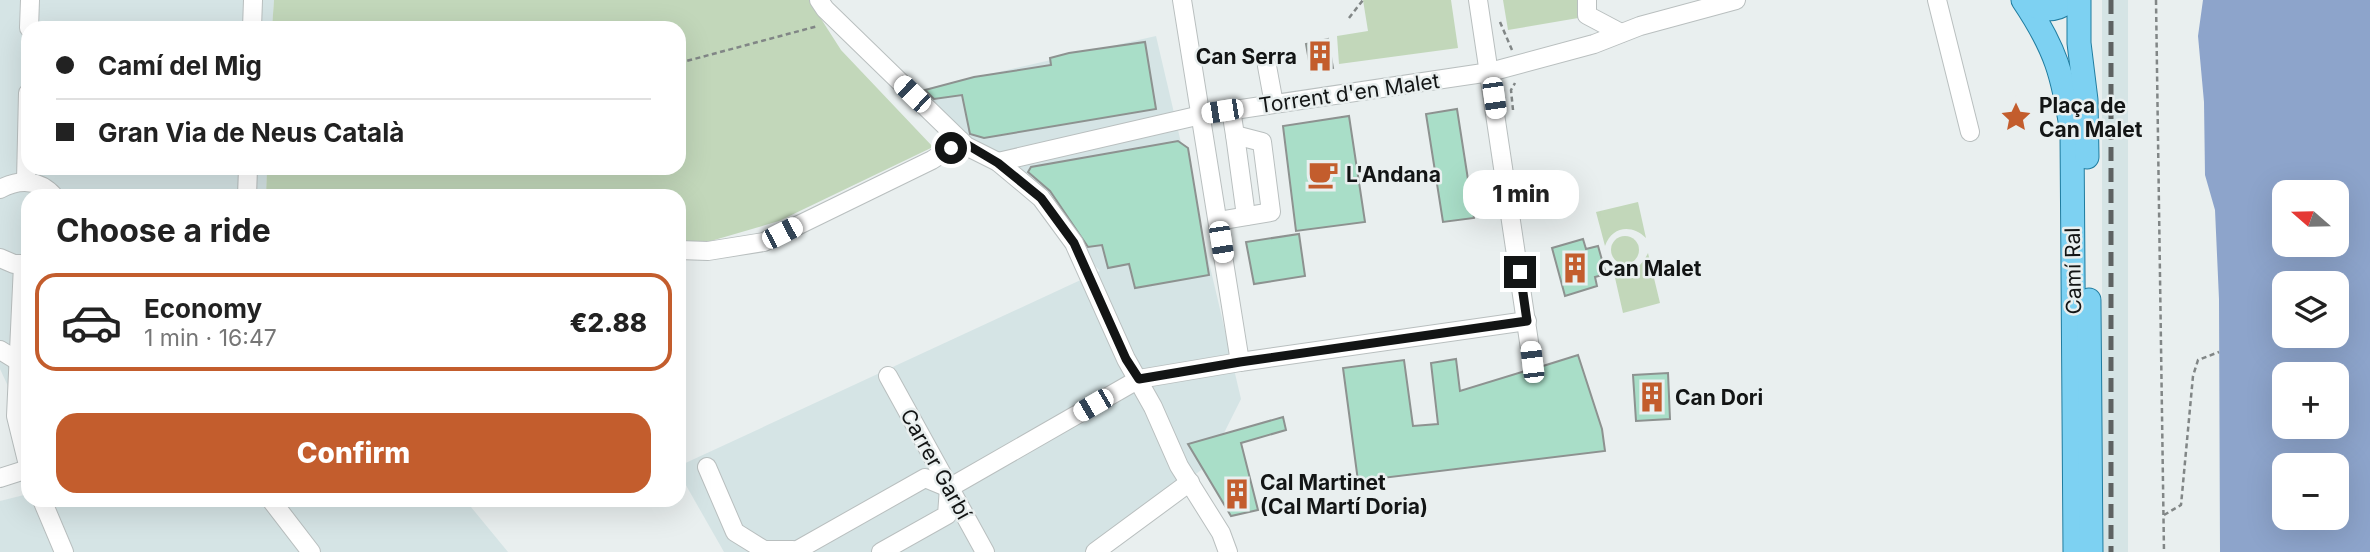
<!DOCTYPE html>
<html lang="en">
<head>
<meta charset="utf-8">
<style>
  :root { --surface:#fff; --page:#f6f6f6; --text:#222; --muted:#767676; --line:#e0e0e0; --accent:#c35d2d }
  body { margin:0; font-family:Inter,sans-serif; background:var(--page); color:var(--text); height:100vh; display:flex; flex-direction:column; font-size:26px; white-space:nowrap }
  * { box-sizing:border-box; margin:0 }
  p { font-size:23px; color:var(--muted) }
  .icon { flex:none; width:38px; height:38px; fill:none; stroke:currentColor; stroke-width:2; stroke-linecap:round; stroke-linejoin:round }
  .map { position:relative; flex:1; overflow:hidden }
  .panel { position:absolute; left:21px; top:189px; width:665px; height:318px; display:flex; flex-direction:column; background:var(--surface); border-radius:21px; box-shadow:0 7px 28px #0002 }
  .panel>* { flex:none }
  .top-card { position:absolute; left:21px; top:21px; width:665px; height:154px; border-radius:21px; box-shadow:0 7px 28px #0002; display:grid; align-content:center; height:154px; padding:0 35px; background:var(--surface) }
  .needle { width:46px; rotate:290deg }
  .buttons { position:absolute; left:2272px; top:180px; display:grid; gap:14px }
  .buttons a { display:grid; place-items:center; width:77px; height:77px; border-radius:14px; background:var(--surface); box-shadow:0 7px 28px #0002; font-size:35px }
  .end { position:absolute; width:32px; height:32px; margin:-16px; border:9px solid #131515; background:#fff; box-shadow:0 0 0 4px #fff }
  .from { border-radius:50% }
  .bubble { position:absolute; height:49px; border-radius:21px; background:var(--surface); box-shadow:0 7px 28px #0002; font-size:23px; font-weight:800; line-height:49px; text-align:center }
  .car { position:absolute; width:21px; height:42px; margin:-21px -10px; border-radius:9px; box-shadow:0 0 5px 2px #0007; background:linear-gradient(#fff 24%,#345 0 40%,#fff 0 76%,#345 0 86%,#fff 0) }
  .top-card b { display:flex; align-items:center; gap:24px; height:66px; font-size:26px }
  .top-card b+b { border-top:2px solid var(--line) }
  .top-card i { width:18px; height:18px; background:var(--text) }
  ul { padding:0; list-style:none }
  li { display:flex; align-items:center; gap:21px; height:98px; margin:0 14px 10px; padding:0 21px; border:4px solid transparent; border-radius:21px }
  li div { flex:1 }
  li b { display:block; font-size:26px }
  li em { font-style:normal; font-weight:800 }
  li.current { border-color:var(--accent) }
  li>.icon { width:63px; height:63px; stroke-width:1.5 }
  h2 { padding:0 35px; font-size:32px; line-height:84px }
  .primary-button { display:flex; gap:14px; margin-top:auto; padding:14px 35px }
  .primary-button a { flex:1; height:80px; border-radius:21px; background:var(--accent); color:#fff; font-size:28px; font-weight:800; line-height:80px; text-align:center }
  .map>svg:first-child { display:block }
  .built { fill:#d5e4e5 }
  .green { fill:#c2d7ba }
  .water { fill:#8da4cb; fill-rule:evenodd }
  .building { fill:#a9dec8; stroke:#8d9290; stroke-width:2 }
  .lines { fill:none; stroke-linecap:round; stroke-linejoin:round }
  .minor-casing { stroke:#b9bfbf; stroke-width:20 }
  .major-casing { stroke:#207c9f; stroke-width:25 }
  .path { stroke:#818686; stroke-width:2.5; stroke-dasharray:5 3.5; stroke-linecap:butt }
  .minor { stroke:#fff; stroke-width:18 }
  .major { stroke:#7dd1f2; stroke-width:23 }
  .rail { stroke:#5e6262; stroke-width:5; stroke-dasharray:14 7; stroke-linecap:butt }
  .route { stroke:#131515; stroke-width:9 }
  .labels { text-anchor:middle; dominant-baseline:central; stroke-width:5; stroke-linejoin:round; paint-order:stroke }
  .poi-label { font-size:21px; font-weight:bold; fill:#131515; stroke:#e9efef; text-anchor:start }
  .street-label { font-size:21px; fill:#131515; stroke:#e9efef }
</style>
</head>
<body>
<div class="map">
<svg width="2370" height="552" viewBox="0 0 2370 552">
  <rect width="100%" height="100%" fill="#e9efef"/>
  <g class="built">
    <path d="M 0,0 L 274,0 L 272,28 L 28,28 L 28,168 L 267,168 L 266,196 L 28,196 L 28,429 L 0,369 Z"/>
    <rect x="2102" y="0" width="26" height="552"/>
    <path d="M 1156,36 L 1241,399 L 1208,465 L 1090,552 L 724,552 L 679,473 L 679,466 L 1100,271 L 920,90 Z"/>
    <path d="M 28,494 L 28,500 L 466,501 L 508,552 L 0,552 L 0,501 Z"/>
  </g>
  <g class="green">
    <path d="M 274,0 L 809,0 L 841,50 L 933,147 L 779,221 L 704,243 L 679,241 L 679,196 L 266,196 L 267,168 L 679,168 L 679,28 L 272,28 Z"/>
    <path d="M 1363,0 L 1451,0 L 1458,48 L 1339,64 L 1337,36 L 1368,31 Z"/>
    <path d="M 1503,0 L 1584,0 L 1584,17 L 1508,30 Z"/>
    <path d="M 1638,202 L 1646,238 C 1632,224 1612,226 1605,246 L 1596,212 Z"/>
    <circle cx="1625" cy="250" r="14"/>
    <path d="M 1648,253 L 1660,303 L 1623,313 L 1613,269 C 1629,277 1641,268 1648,253 Z"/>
  </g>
  <path class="water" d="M 2203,0 L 2370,0 L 2370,552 L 2220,552 L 2219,299 L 2215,210 L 2205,175 L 2204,102 L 2198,36 ZM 2284,192 L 2336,192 L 2336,245 L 2284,245 ZM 2284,284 L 2336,284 L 2336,336 L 2284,336 ZM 2284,374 L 2336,374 L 2336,427 L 2284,427 ZM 2284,466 L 2336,466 L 2336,518 L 2284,518 Z"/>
  <g class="building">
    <path d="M 1328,39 L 1333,68 L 1311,72 L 1306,44 Z"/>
    <path d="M 1145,42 L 1156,109 L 984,138 L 970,134 L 962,95 L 934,99 L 925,90 L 974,77 L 1051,65 L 1050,58 L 1069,53 Z"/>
    <path d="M 1457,109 L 1474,218 L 1443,222 L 1426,114 Z"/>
    <path d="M 1349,116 L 1365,222 L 1296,231 L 1283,126 Z"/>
    <path d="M 1178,141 L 1188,148 L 1209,275 L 1135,288 L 1129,264 L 1108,268 L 1102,245 L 1088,247 L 1050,191 L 1028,172 L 1031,167 Z"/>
    <path d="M 1299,234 L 1305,276 L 1254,284 L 1246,242 Z"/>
    <path d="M 1583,239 L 1586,249 L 1598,246 L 1606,274 L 1595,277 L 1597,286 L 1565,296 L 1552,248 Z"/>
    <path d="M 1578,355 L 1602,429 L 1605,451 L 1358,481 L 1343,368 L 1404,360 L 1413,426 L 1438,424 L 1431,363 L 1456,359 L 1460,391 L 1525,371 L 1534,373 L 1543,366 Z"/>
    <path d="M 1668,373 L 1670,419 L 1636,421 L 1633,375 Z"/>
    <path d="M 1283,417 L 1286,430 L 1241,443 L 1258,510 L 1231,516 L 1188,444 Z"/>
  </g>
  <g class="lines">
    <g class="minor-casing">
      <g id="minor">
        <path d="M 819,0 L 825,9 L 966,146 L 998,162 L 1041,198 L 1074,243 L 1126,359 L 1153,407 L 1179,466 L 1221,533 L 1228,552"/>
        <path d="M 1182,0 L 1240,362"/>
        <path d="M 1478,0 L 1532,362"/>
        <path d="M 1587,0 L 1587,15 L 1621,33"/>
        <path d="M 1937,0 L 1970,132"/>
        <path d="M 29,28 L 30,0"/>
        <path d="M 252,28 L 253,0"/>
        <path d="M 1267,66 L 1274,104"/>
        <path d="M 1235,135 L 1246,216"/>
        <path d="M 998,162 L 1201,115 L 1490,72 L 1594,44 L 1640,26 L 1736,0"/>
        <path d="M 26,181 L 28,93"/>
        <path d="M 0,189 C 19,179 39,179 54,196"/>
        <path d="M 247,196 L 248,168"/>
        <path d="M 1218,221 L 1271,212 L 1262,142 L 1235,135 L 1231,110"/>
        <path d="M 679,250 L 708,251 L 764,242 L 932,160 L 961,141"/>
        <path d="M 0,258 L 14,264 L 28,264"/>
        <path d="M 23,265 L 16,416 L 28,465"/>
        <path d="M 0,350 L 18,361"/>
        <path d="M 888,376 L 985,552"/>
        <path d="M 707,467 L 735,532 L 764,550 L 793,550"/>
        <path d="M 0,478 L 28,469"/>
        <path d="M 949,488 L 1139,379 L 1240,362 L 1527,321"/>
        <path d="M 42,500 L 64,552"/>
        <path d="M 271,500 L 311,552"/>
        <path d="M 794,552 L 925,478 L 949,488"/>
        <path d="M 881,552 L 947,515 L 949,488"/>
        <path d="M 1095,552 L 1190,482"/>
      </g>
    </g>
    <g class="major-casing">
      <g id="major">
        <path d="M 2023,0 C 2056,49 2063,75 2072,133 L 2075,552"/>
        <path d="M 2024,0 C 2042,12 2054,12 2072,0"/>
        <path d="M 2079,0 L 2079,43 L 2086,100 L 2087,157"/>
        <path d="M 2089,300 L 2091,552"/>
      </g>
    </g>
    <g class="path">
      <path d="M 2156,0 L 2164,552"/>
      <path d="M 1349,18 L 1363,0"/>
      <path d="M 1500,22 L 1512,50"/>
      <path d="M 679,63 L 818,26"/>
      <path d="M 1513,110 L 1511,90 L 1515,83"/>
      <path d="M 2164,515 L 2181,505 L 2193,376 L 2198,360 L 2219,352"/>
    </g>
    <use href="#minor" class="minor"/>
    <use href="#major" class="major"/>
    <path class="rail" d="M 2111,0 L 2111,552"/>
  </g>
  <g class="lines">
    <path class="route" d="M 951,148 L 961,141 L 998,163 L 1041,198 L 1074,243 L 1126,359 L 1139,379 L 1240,362 L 1527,321 L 1520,272"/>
  </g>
  <defs>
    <g id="building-bare" transform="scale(2.415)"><path d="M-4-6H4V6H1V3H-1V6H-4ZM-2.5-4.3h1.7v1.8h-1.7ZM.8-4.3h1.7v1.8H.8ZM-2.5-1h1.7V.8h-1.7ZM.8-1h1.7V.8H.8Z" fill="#c35d2d" stroke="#e9efef" stroke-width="2.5" paint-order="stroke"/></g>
    <g id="sight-bare" transform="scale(2.415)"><path d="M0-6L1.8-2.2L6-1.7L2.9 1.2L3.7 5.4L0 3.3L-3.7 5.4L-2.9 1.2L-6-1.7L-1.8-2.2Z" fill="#c35d2d" stroke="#e9efef" stroke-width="2.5" paint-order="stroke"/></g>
    <g id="cafe-bare" transform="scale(2.415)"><path d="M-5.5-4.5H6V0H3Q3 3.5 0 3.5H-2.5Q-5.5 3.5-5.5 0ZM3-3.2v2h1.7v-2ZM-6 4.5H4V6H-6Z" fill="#c35d2d" stroke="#e9efef" stroke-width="2.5" paint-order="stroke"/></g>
  </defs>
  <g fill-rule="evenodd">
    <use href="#building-bare" x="1320" y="56"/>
    <use href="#sight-bare" x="2016" y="117"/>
    <use href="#cafe-bare" x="1323" y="174"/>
    <use href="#building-bare" x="1575" y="268"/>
    <use href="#building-bare" x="1652" y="397"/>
    <use href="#building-bare" x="1237" y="494"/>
  </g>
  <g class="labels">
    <g class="poi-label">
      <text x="1297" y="56" text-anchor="end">Can Serra</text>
      <text x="2039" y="105">Plaça de<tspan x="2039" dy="24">Can Malet</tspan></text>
      <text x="1346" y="174">L'Andana</text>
      <text x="1598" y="268">Can Malet</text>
      <text x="1675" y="397">Can Dori</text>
      <text x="1260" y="482">Cal Martinet<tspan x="1260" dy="24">(Cal Martí Doria)</tspan></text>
    </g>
    <g class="street-label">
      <text transform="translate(1349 93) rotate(-8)">Torrent d'en Malet</text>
      <text transform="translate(2073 271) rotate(-91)">Camí Ral</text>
      <text transform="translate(936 464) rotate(61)">Carrer Garbí</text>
    </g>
  </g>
</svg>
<div class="buttons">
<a><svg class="needle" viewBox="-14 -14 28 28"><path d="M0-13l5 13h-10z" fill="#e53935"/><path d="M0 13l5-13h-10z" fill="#767676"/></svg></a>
<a><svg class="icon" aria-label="layers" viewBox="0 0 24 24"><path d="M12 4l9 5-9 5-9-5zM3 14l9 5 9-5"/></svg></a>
<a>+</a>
<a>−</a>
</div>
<i class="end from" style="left:951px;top:148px"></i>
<i class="end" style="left:1520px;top:272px"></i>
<div class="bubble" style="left:1463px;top:170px;width:116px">1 min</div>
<i class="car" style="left:912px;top:94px;rotate:314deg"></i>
<i class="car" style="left:1494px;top:98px;rotate:172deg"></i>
<i class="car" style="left:1222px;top:111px;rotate:261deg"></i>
<i class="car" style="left:782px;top:233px;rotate:63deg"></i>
<i class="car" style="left:1221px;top:242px;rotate:171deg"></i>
<i class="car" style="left:1532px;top:362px;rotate:353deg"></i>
<i class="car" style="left:1093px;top:405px;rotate:240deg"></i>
<div class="top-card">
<b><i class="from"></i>Camí del Mig</b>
<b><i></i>Gran Via de Neus Català</b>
</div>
<section class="panel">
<h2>Choose a ride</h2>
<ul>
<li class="current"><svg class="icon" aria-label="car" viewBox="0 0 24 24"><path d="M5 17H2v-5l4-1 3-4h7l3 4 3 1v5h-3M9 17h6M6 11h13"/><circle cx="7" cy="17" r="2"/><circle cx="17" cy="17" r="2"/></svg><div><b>Economy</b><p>1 min · 16:47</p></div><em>€2.88</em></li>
</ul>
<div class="primary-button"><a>Confirm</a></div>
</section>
</div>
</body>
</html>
